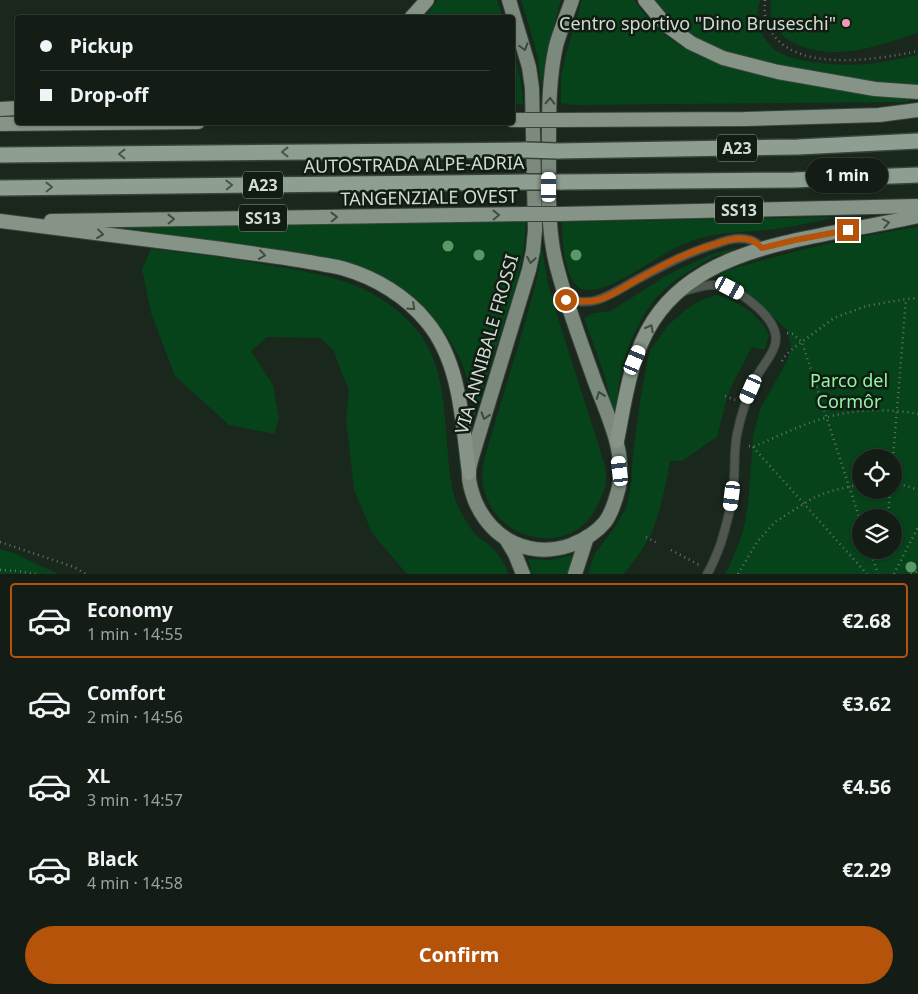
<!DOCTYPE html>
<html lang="en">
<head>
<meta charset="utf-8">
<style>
  :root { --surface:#141d15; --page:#212a22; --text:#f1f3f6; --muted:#9da2a0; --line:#333b34; --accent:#b45309 }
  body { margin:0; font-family:"Noto Sans",sans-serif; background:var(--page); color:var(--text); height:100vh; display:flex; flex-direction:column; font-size:19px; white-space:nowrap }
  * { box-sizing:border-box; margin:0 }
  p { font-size:16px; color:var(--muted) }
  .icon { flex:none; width:28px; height:28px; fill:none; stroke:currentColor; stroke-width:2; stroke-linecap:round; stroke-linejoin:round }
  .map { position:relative; height:574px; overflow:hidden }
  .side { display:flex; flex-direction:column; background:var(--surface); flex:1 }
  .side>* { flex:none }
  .top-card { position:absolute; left:15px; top:15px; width:500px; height:110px; border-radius:5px; box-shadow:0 1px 4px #0004,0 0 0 1px var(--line); display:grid; align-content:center; height:110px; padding:0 25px; background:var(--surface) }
  .controls { position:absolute; left:852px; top:449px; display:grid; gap:10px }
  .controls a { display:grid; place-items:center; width:50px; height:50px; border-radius:50%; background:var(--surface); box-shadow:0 1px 4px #0004,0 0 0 1px var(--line); font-size:25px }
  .end { position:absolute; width:22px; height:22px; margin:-11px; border:6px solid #b45309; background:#fff; box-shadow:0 0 0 2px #fff }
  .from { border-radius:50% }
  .bubble { position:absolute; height:35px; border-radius:18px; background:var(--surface); box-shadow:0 1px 4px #0004,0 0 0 1px var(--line); font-size:16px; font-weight:700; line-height:35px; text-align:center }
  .car { position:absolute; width:15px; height:30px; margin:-15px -8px; border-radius:6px; box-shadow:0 0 4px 1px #0007; background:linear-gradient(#fff 24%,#345 0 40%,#fff 0 76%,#345 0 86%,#fff 0) }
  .top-card b { display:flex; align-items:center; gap:18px; height:48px; font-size:19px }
  .top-card b+b { border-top:1px solid var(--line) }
  .top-card i { width:12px; height:12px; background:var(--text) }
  ul { padding:9px 0 0; list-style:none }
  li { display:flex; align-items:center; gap:15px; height:75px; margin:0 10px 8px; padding:0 15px; border:2px solid transparent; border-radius:5px }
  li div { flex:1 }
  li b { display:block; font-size:19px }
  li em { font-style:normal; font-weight:700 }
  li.selected { border-color:var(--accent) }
  li>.icon { width:45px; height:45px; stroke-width:1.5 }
  .primary-button { display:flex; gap:10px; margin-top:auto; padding:10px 25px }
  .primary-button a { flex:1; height:58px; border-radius:30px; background:var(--accent); color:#fff; font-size:20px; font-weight:700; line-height:58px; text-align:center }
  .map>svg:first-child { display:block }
  .green { fill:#06421a; fill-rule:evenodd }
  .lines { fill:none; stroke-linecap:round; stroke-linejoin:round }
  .service-casing { stroke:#384439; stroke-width:10 }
  .primary-casing { stroke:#384439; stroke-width:16 }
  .trunk-casing { stroke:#384439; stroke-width:16 }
  .motorway-casing { stroke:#384439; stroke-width:18 }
  .path { stroke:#687369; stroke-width:2.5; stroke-dasharray:1 4; stroke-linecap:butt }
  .service { stroke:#505751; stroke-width:8 }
  .primary { stroke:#7c8a7e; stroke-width:14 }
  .trunk { stroke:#859487; stroke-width:14 }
  .motorway { stroke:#8e9e90; stroke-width:15 }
  .trunk-bridge-casing { stroke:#384439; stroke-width:16; stroke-linecap:butt }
  .motorway-bridge-casing { stroke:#384439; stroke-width:18; stroke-linecap:butt }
  .trunk-bridge { stroke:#859487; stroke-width:14 }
  .motorway-bridge { stroke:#8e9e90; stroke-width:15 }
  .tree { fill:#5c9867 }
  .oneway { stroke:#3c493e }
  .oneway2 { stroke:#49574b }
  .oneway3 { stroke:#3f4d41 }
  .route { stroke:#b45309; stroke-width:6 }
  .poi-dot { fill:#f09ab7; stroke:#111d13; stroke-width:2 }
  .labels { text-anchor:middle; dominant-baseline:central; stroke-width:5; stroke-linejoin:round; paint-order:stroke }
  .shield { fill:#111d13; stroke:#99a29a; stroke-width:1 }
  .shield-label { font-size:16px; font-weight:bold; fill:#d3dbd4 }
  .poi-label { font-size:18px; fill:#d3dbd4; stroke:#111d13; text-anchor:end }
  .street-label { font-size:18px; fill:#d3dbd4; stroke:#111d13 }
  .park-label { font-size:18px; fill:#92f5a5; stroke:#111d13 }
</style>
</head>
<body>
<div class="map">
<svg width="918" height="574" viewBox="0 0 918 574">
  <rect width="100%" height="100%" fill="#1a271c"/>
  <g class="green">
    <path d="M 438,0 L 497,0 L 503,17 L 423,17 Z"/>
    <path d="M 521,0 L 561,0 L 548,46 L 541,86 L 538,59 L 534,43 Z"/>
    <path d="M 582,0 L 634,0 C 677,63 735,70 804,82 C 839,88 874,94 910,99 L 908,102 L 573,105 L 561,103 L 561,76 L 565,58 Z"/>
    <path d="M 654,0 L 760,0 C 759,6 757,13 757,19 C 759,30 766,43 774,49 C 793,64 845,66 868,64 C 885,62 902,58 918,55 L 918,86 L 893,85 L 751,59 L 719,48 L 697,38 L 671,19 Z"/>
    <path d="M 771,0 L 918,0 L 918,33 C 896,40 874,48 851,51 C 818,56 764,44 771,0 Z"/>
    <path d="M 513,46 L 520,77 L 523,104 L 513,105 Z"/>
    <path d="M 836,217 C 818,221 801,225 783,228 C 752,233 719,230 689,242 C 683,244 677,247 672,250 C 651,260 604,297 582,289 C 564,282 562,239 562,222 Z"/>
    <path d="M 526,222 L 524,247 L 518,279 L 474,418 C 471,367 448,326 408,295 C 402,290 397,284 390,281 C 359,264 312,258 276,252 C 231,245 186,237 141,230 L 119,228 L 118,226 L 151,224 Z"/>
    <path d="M 918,227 L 918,574 L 725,574 L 733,558 L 743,532 L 748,504 L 753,436 L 760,409 L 787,361 L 791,350 L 790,340 L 786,329 L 760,304 L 741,287 L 733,281 L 718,275 L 729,270 L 742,266 C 800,249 858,236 918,227 ZM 861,458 L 894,458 L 894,490 L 861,490 ZM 861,518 L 894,518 L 894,550 L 861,550 Z"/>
    <path d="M 542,248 L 548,284 L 555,309 L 604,462 C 605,468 607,474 606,481 C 606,486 604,491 602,495 C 598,506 593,516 584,524 C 562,546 522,541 501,520 C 490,509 484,495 482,479 C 482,469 484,459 487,449 L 524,326 L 537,279 Z"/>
    <path d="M 736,248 C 728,254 719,254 711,258 C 703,262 695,268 688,272 C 678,278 668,286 660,294 C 633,320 616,377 616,415 L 614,416 L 605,377 L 584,318 L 594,313 L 611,311 L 667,275 L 712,254 Z"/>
    <path d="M 151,249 C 190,253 229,258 267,265 C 295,269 322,274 349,283 C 385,296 423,325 435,363 C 443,389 445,415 447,442 C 449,462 449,483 456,501 C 461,513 467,525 475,534 C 479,538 483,540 487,543 C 497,552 504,562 509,574 L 407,574 L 372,533 L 354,490 L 346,419 L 349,391 L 333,350 L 320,338 L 267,337 L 251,351 L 273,385 L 279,419 L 274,434 L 229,425 L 175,376 L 151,313 L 142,269 Z"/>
    <path d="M 717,295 C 733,300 749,308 760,321 C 764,325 766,330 769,334 L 765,350 L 752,347 L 733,383 L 726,401 L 717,437 L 682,461 L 670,461 C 666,485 661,509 652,532 C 645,547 634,561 624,574 L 588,574 L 594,555 L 614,528 L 627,506 L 631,482 L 633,454 L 640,402 L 649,352 L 668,325 L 688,308 L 701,300 Z"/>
    <path d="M 0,549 L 14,553 L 58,574 L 0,574 Z"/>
    <path d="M 573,555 L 568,574 L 532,574 L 528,559 L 550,560 Z"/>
  </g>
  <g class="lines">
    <g class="service-casing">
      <g id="service">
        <path d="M 685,291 C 709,283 724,281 746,298 C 761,309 784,329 773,350 C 769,359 762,367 757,376 C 748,394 741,414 737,434 C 734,449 735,464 734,480 C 733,502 727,522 721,543 C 717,553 713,565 707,574"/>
        <path d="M 566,300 C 577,302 587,303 597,300 C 611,296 625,286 638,279 C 664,265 687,253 716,244 C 726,240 739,236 750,240 C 755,241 759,245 762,248"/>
      </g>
    </g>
    <g class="primary-casing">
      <g id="primary">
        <path d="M 509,0 L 529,67 L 532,88 L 535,230 L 533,251 L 529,270 L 472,457 C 471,462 469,467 469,472 C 468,481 472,493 475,501 C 492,540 530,559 571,545 C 584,540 596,533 605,522 C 612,513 616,499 619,487 C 626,452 607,414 595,382 C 582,345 568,309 558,271 C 547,233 549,194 549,155 C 549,119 548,82 556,46 C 560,31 567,15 572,0"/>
        <path d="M 506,539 L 515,554 L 523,574"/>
        <path d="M 575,574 L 587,537"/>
      </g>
    </g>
    <g class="trunk-casing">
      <g id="trunk">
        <path d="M 645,0 L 665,24 L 691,43 L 723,58 L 778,72 L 875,89 L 918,92"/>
        <path d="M 411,18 L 427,0"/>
        <path d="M 0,109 L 18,108"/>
        <path d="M 512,120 L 526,120"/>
        <path d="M 560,120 L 745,119 L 879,115 L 918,110"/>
        <path d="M 0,124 L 198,122"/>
        <path d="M 559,214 L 918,206"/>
        <path d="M 0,221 C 74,231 148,239 222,249 C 253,254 284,257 315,263 C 325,265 336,266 345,269 C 376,278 407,297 427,322 C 461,363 462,422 469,473"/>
        <path d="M 51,221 L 526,214"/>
        <path d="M 617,441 C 625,401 630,357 653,321 C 692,260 769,245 836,232 C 863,227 891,222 918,216"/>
      </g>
    </g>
    <g class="motorway-casing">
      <g id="motorway">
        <path d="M 557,151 L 798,147 L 918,141"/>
        <path d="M 0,155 L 526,150"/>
        <path d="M 560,182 L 794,180 L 918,175"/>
        <path d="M 0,188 L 526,182"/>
      </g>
    </g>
    <g class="path">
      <path d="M 765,0 C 765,5 764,10 765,15 C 777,77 875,60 918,51"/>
      <path d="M 787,333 L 793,334 L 802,342 L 861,523"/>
      <path d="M 782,361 L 786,355 L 791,350 L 834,318 L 866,306 L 906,299 L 918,298"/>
      <path d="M 725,396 L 735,400"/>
      <path d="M 749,446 L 753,447 C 777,437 800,425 825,418 C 854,409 888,408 918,414"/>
      <path d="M 753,447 L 867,574"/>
      <path d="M 893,458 L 906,299"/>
      <path d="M 894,483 L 907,486 L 918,490"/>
      <path d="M 888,518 L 890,490"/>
      <path d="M 646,537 L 659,544"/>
      <path d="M 0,542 L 74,567 L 86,574"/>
      <path d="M 671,550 L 701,566"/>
      <path d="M 870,550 L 878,574"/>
      <path d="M 0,570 L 18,571 L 36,574"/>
      <path d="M 738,574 L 757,542 L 775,522 L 813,498 L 831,491 L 861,484"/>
      <path d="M 894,574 L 918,527"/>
      <path d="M 911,574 L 918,571"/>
    </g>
    <use href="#service" class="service"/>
    <use href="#primary" class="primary"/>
    <use href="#trunk" class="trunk"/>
    <use href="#motorway" class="motorway"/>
    <g class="trunk-bridge-casing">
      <g id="trunk-bridge">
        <path d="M 526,120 L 560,120"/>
        <path d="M 526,214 L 559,214"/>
      </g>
    </g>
    <g class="motorway-bridge-casing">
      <g id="motorway-bridge">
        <path d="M 526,150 L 557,151"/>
        <path d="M 526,182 L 560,182"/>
      </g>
    </g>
    <use href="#trunk-bridge" class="trunk-bridge"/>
    <use href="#motorway-bridge" class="motorway-bridge"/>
  </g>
  <g class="tree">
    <circle cx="448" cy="246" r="5.5"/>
    <circle cx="479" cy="255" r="5.5"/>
    <circle cx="576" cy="255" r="5.5"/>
    <circle cx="911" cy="567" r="5.5"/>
  </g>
  <defs><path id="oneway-chevron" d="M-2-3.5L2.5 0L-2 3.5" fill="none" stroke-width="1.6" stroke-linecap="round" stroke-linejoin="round" transform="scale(1.25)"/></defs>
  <g class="oneway">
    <use href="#oneway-chevron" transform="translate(524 47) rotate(74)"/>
    <use href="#oneway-chevron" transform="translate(550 101) rotate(-88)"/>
    <use href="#oneway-chevron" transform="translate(531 260) rotate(100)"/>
    <use href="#oneway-chevron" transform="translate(600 395) rotate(-110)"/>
    <use href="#oneway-chevron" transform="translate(485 416) rotate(107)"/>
  </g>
  <g class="oneway2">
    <use href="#oneway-chevron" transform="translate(285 152) rotate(180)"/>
    <use href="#oneway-chevron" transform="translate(122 154) rotate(180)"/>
    <use href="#oneway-chevron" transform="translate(229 185) rotate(-1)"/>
    <use href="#oneway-chevron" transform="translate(49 187) rotate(-1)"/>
  </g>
  <g class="oneway3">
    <use href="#oneway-chevron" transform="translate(496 215) rotate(-1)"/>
    <use href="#oneway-chevron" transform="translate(334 217) rotate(-1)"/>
    <use href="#oneway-chevron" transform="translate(171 219) rotate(-1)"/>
    <use href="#oneway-chevron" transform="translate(886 223) rotate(-11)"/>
    <use href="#oneway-chevron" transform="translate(100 234) rotate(7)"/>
    <use href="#oneway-chevron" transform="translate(262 255) rotate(8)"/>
    <use href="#oneway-chevron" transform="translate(412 307) rotate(43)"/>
    <use href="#oneway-chevron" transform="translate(650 328) rotate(-62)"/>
  </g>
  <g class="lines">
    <path class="route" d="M 566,300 C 578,302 589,303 601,299 C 613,295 624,287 635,281 C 661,266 687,252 716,244 C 726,240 739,236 750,240 C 755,241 759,245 762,248 L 795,240 L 848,230"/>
  </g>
  <circle class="poi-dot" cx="846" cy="23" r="5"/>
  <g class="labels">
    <g class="shield">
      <rect x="717" y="134.5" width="40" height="27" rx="4"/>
      <rect x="243" y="171.5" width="40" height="27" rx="4"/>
      <rect x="715" y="196.5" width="48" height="27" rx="4"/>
      <rect x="239" y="204.5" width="48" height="27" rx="4"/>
    </g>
    <g class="shield-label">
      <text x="737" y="148">A23</text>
      <text x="263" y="185">A23</text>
      <text x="739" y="210">SS13</text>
      <text x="263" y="218">SS13</text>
    </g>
    <g class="poi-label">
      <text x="836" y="23">Centro sportivo "Dino Bruseschi"</text>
    </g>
    <g class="street-label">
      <text transform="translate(414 164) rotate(-1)">AUTOSTRADA ALPE-ADRIA</text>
      <text transform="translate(429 197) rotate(-1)">TANGENZIALE OVEST</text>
      <text transform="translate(486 344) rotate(-74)">VIA ANNIBALE FROSSI</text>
    </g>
    <g class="park-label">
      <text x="849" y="380">Parco del<tspan x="849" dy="21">Cormôr</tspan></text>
    </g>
  </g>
</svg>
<div class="controls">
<a><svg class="icon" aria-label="locate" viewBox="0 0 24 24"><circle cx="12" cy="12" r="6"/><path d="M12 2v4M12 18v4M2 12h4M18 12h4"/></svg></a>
<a><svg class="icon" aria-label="layers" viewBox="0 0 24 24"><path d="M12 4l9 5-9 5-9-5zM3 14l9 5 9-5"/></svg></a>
</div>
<i class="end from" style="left:566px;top:300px"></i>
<i class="end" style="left:848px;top:230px"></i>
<div class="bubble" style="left:806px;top:158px;width:82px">1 min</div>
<i class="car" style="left:549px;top:187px;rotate:0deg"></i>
<i class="car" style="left:730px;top:288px;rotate:118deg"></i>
<i class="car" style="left:635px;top:360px;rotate:23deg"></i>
<i class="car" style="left:751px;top:389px;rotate:204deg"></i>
<i class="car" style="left:620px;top:471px;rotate:353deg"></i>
<i class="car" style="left:732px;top:496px;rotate:187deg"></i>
<div class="top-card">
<b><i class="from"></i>Pickup</b>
<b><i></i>Drop-off</b>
</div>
</div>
<section class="side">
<ul>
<li class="selected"><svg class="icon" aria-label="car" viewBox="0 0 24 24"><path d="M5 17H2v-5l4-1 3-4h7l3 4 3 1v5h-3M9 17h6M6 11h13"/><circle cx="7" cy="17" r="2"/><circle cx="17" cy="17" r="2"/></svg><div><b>Economy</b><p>1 min · 14:55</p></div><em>€2.68</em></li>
<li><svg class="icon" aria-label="car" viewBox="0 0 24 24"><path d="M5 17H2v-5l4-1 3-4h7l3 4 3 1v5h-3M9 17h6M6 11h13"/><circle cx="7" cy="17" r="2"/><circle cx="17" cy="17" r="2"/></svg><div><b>Comfort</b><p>2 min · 14:56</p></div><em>€3.62</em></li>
<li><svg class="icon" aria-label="car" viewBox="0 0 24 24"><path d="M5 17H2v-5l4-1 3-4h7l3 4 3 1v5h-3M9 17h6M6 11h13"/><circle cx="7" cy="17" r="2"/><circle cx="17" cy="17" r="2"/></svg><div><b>XL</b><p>3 min · 14:57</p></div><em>€4.56</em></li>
<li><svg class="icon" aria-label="car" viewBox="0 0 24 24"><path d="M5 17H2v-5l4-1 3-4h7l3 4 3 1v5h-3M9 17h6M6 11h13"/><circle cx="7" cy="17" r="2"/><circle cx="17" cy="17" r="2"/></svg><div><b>Black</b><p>4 min · 14:58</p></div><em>€2.29</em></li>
</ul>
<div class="primary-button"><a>Confirm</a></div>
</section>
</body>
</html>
